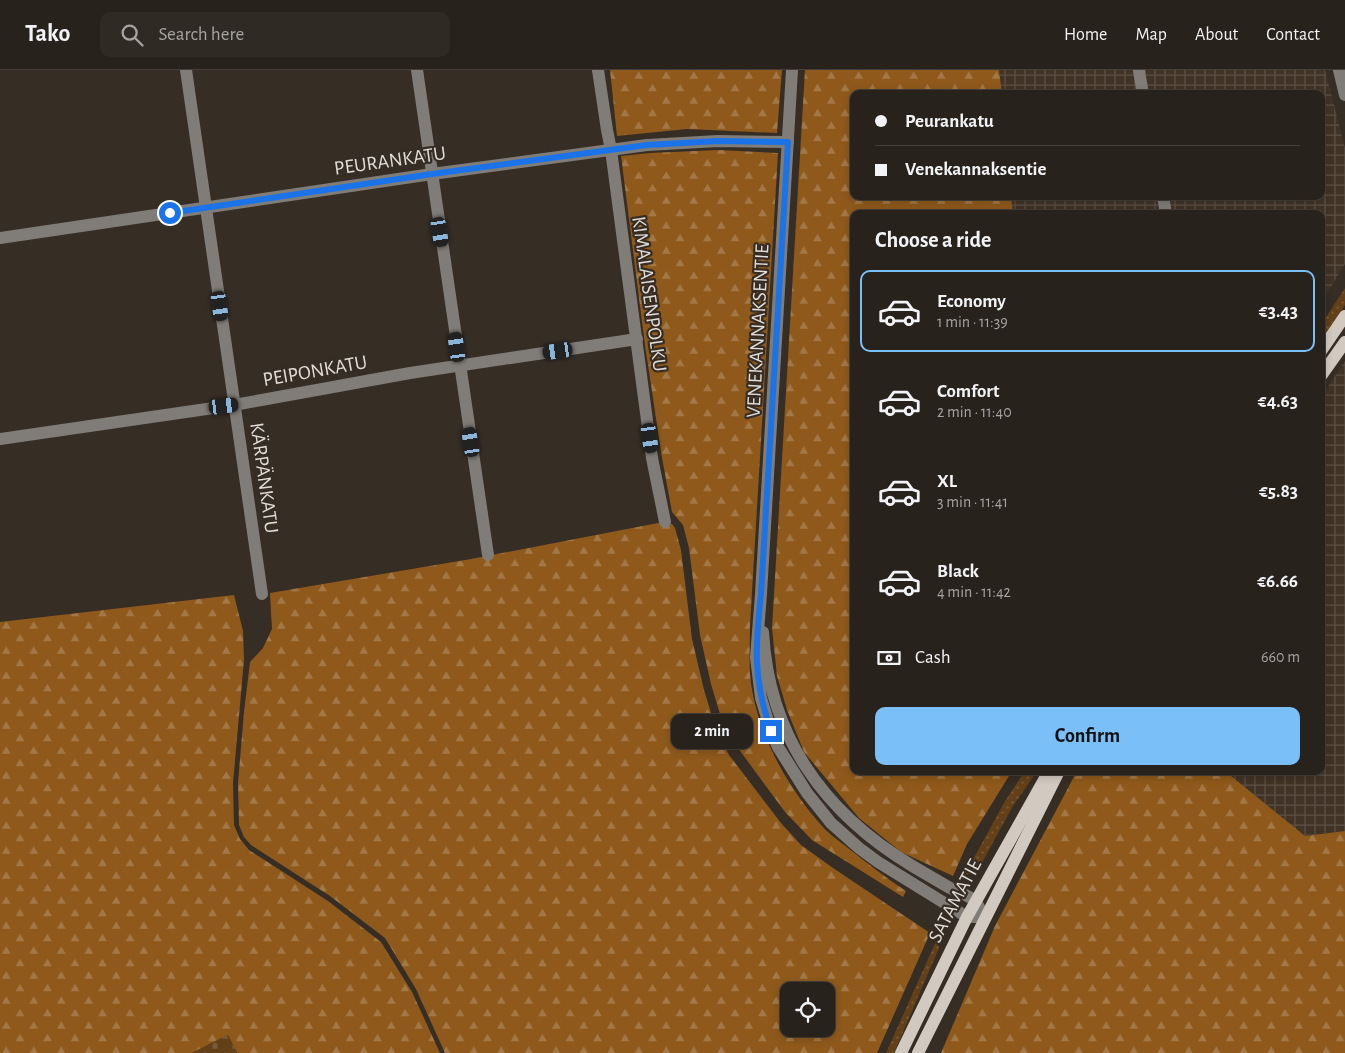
<!DOCTYPE html>
<html lang="en">
<head>
<meta charset="utf-8">
<style>
  :root { --surface:#28221c; --page:#302a25; --text:#f1f3f6; --muted:#a5a4a3; --line:#443f3b; --accent:#7abff8 }
  body { margin:0; font-family:"Alegreya Sans",sans-serif; background:var(--page); color:var(--text); height:100vh; display:flex; flex-direction:column; font-size:19px; white-space:nowrap }
  * { box-sizing:border-box; margin:0 }
  p { font-size:16px; color:var(--muted) }
  .icon { flex:none; width:28px; height:28px; fill:none; stroke:currentColor; stroke-width:2; stroke-linecap:round; stroke-linejoin:round }
  .map { position:relative; flex:1; overflow:hidden }
  .drawer { position:absolute; left:850px; top:140px; width:475px; height:565px; display:flex; flex-direction:column; background:var(--surface); border-radius:10px; box-shadow:0 2px 8px #0003,0 0 0 1px var(--line) }
  .drawer>* { flex:none }
  .banner { position:absolute; left:850px; top:20px; width:475px; height:110px; border-radius:10px; box-shadow:0 2px 8px #0003,0 0 0 1px var(--line); display:grid; align-content:center; height:110px; padding:0 25px; background:var(--surface) }
  .tools { position:absolute; left:780px; top:912px; display:grid; gap:10px }
  .tools a { display:grid; place-items:center; width:55px; height:55px; border-radius:10px; background:var(--surface); box-shadow:0 2px 8px #0003,0 0 0 1px var(--line); font-size:25px }
  .end { position:absolute; width:22px; height:22px; margin:-11px; border:6px solid #1a73e8; background:#fff; box-shadow:0 0 0 2px #fff }
  .from { border-radius:50% }
  .bubble { position:absolute; height:35px; border-radius:10px; background:var(--surface); box-shadow:0 2px 8px #0003,0 0 0 1px var(--line); font-size:16px; font-weight:700; line-height:35px; text-align:center }
  .car { position:absolute; width:15px; height:30px; margin:-15px -8px; border-radius:6px; box-shadow:0 0 4px 1px #0007; background:linear-gradient(#222 24%,#8ab4d8 0 40%,#222 0 76%,#8ab4d8 0 86%,#222 0) }
  .banner b { display:flex; align-items:center; gap:18px; height:48px; font-size:19px }
  .banner b+b { border-top:1px solid var(--line) }
  .banner i { width:12px; height:12px; background:var(--text) }
  ul { padding:0; list-style:none }
  li { display:flex; align-items:center; gap:15px; height:82px; margin:0 10px 8px; padding:0 15px; border:2px solid transparent; border-radius:10px }
  li div { flex:1 }
  li b { display:block; font-size:19px }
  li em { font-style:normal; font-weight:700 }
  li.active { border-color:var(--accent) }
  li>.icon { width:45px; height:45px; stroke-width:1.5 }
  h2 { padding:0 25px; font-size:22px; line-height:60px }
  .pay { display:flex; align-items:center; gap:12px; height:55px; padding:0 25px; font-size:19px }
  .pay p { margin-inline-start:auto }
  .cta { display:flex; gap:10px; margin-top:auto; padding:10px 25px }
  .cta a { flex:1; height:58px; border-radius:10px; background:var(--accent); color:#111; font-size:20px; font-weight:700; line-height:58px; text-align:center }
  header { display:flex; align-items:center; gap:30px; box-sizing:border-box; height:70px; padding:0 25px; background:var(--surface); border-bottom:1px solid var(--line) }
  header strong { font-size:24px }
  nav { display:flex; gap:28px; margin-inline-start:auto; font-size:18px }
  .search { width:350px; height:45px; background:var(--page); display:flex; align-items:center; gap:12px; box-sizing:border-box; padding:0 18px; border-radius:10px; color:var(--muted); font-size:19px }
  .map>svg:first-child { display:block }
  .industrial { fill:url(#industrial-grid) }
  .grass { fill:url(#grass-dots) }
  .forest { fill:url(#forest-firs); fill-rule:evenodd }
  .cemetery { fill:url(#cemetery-stones) }
  .lines { fill:none; stroke-linecap:round; stroke-linejoin:round }
  .minor { stroke:#807c77; stroke-width:12 }
  .major { stroke:#d2c9c0; stroke-width:12 }
  .route { stroke:#1a73e8; stroke-width:6 }
  .labels { text-anchor:middle; dominant-baseline:central; stroke-width:4.5; stroke-linejoin:round; paint-order:stroke }
  .street-label { font-size:20px; fill:#e3ddd8; stroke:#362d25 }
</style>
</head>
<body>
<header>
<strong>Tako</strong>
<div class="search"><svg class="icon" aria-label="search" viewBox="0 0 24 24"><circle cx="10" cy="10" r="6"/><path d="M15 15l6 6"/></svg>Search here</div>
<nav><a>Home</a><a>Map</a><a>About</a><a>Contact</a></nav>
</header>
<div class="map">
<svg width="1345" height="983" viewBox="0 0 1345 983">
  <defs>
    <pattern id="industrial-grid" width="8" height="8" patternUnits="userSpaceOnUse" patternTransform="scale(1.25)"><rect width="8" height="8" fill="#413326"/><path d="M0 4h8M4 0v8" fill="none" stroke="#5c5045"/></pattern>
    <pattern id="grass-dots" width="8" height="8" patternUnits="userSpaceOnUse" patternTransform="scale(1.25)"><rect width="8" height="8" fill="#644018"/><path d="M2 2h.1M6 6h.1" fill="none" stroke="#7a5b39" stroke-width="1.8" stroke-linecap="round"/></pattern>
    <pattern id="forest-firs" width="22" height="20" patternUnits="userSpaceOnUse" patternTransform="scale(1.25)"><rect width="22" height="20" fill="#8e591b"/><path d="M5 1l3.5 6h-7zM16 11l3.5 6h-7z" fill="#a37846"/></pattern>
    <pattern id="cemetery-stones" width="16" height="16" patternUnits="userSpaceOnUse" patternTransform="scale(1.25)"><rect width="16" height="16" fill="#644018"/><path d="M2 7V4a2 2 0 0 1 4 0v3zM10 15v-3a2 2 0 0 1 4 0v3z" fill="#7a5b39"/></pattern>
  </defs>
  <rect width="100%" height="100%" fill="#362d25"/>
  <g class="industrial">
    <path d="M 999,0 L 1325,0 L 1345,78 L 1345,194 L 1321,233 L 1321,144 L 1013,144 L 1011,126 L 1321,126 L 1321,24 L 1002,24 Z"/>
    <path d="M 1345,291 L 1345,761 L 1305,766 L 1225,701 L 1321,701 L 1321,327 Z"/>
  </g>
  <g class="grass">
    <path d="M 1345,218 L 1345,235 L 1321,271 L 1321,255 Z"/>
    <path d="M 1025,701 L 1037,701 L 1013,736 L 979,798 L 974,802 L 964,806 L 1005,731 Z"/>
    <path d="M 937,869 L 939,878 L 894,983 L 886,983 Z"/>
  </g>
  <g class="forest">
    <path d="M 610,0 L 782,0 L 777,63 L 687,59 L 617,66 Z"/>
    <path d="M 805,0 L 999,0 L 1002,24 L 854,24 L 854,126 L 1011,126 L 1013,144 L 854,144 L 854,701 L 1012,701 L 967,774 L 953,806 L 901,782 L 859,748 L 804,682 L 787,640 L 777,606 L 772,558 Z"/>
    <path d="M 718,80 L 778,83 L 750,556 C 750,579 748,603 753,625 C 762,672 790,720 822,756 C 829,764 839,771 848,778 C 867,793 886,808 906,821 L 903,827 L 812,770 L 785,742 L 738,678 L 723,654 L 711,614 L 700,565 L 689,478 L 683,455 L 672,442 L 662,388 L 645,275 L 621,86 L 650,83 Z"/>
    <path d="M 658,453 L 665,455 L 672,454 L 675,458 L 681,480 L 692,569 L 704,620 L 715,656 L 729,685 L 781,753 L 801,775 L 833,798 L 930,863 L 877,983 L 445,983 L 416,919 L 385,868 L 330,826 L 251,775 L 244,767 L 239,755 L 238,713 L 244,642 L 250,592 L 263,578 L 272,559 L 270,523 L 471,489 ZM 789,921 L 826,921 L 826,959 L 789,959 Z"/>
    <path d="M 234,525 L 243,561 L 244,590 L 233,713 L 234,755 L 240,769 L 249,780 L 328,831 L 381,872 L 412,922 L 440,983 L 237,983 L 228,965 L 192,983 L 0,983 L 0,552 Z"/>
    <path d="M 1077,701 L 1225,701 L 1305,766 L 1345,761 L 1345,983 L 941,983 L 995,856 Z"/>
  </g>
  <path class="cemetery" d="M 228,965 L 237,983 L 192,983 Z"/>
  <g class="lines">
    <g class="minor">
      <path d="M 186,0 L 262,524"/>
      <path d="M 417,0 L 488,485"/>
      <path d="M 598,0 L 607,60 L 611,80 L 652,388 L 665,452"/>
      <path d="M 792,0 L 761,524 L 756,587 L 761,628 L 771,661 L 778,677 L 807,723 L 831,753 L 859,778 L 878,792 L 967,847 L 985,847"/>
      <path d="M 1339,0 L 1345,25"/>
      <path d="M 1139,1 L 1143,24"/>
      <path d="M 1163,126 L 1166,144"/>
      <path d="M 0,168 L 432,104 L 647,75 L 718,71 L 788,72"/>
      <path d="M 0,369 L 234,335 L 410,303 L 637,269"/>
      <path d="M 763,562 C 769,667 825,744 914,797 C 926,804 938,811 950,818 C 958,822 967,825 974,830 C 977,832 978,836 980,839"/>
    </g>
    <g class="major">
      <path d="M 1321,281 L 1345,246"/>
      <path d="M 1321,306 L 1345,272"/>
      <path d="M 901,983 L 967,847 L 1049,701"/>
      <path d="M 918,983 L 1059,701"/>
    </g>
  </g>
  <g class="lines">
    <path class="route" d="M 170,143 L 432,104 L 647,75 L 718,71 L 788,72 L 761,524 C 755,579 753,608 771,661"/>
  </g>
  <g class="labels">
    <g class="street-label">
      <text transform="translate(390 91) rotate(-8)">PEURANKATU</text>
      <text transform="translate(649 224) rotate(82)">KIMALAISENPOLKU</text>
      <text transform="translate(758 261) rotate(-87)">VENEKANNAKSENTIE</text>
      <text transform="translate(315 301) rotate(-10)">PEIPONKATU</text>
      <text transform="translate(264 408) rotate(82)">KÄRPÄNKATU</text>
      <text transform="translate(955 831) rotate(-62)">SATAMATIE</text>
    </g>
  </g>
</svg>
<div class="tools">
<a><svg class="icon" aria-label="locate" viewBox="0 0 24 24"><circle cx="12" cy="12" r="6"/><path d="M12 2v4M12 18v4M2 12h4M18 12h4"/></svg></a>
</div>
<i class="end from" style="left:170px;top:143px"></i>
<i class="end" style="left:771px;top:661px"></i>
<div class="bubble" style="left:671px;top:644px;width:82px">2 min</div>
<i class="car" style="left:440px;top:162px;rotate:171deg"></i>
<i class="car" style="left:220px;top:236px;rotate:172deg"></i>
<i class="car" style="left:457px;top:277px;rotate:352deg"></i>
<i class="car" style="left:558px;top:281px;rotate:262deg"></i>
<i class="car" style="left:224px;top:336px;rotate:83deg"></i>
<i class="car" style="left:650px;top:368px;rotate:172deg"></i>
<i class="car" style="left:471px;top:372px;rotate:351deg"></i>
<div class="banner">
<b><i class="from"></i>Peurankatu</b>
<b><i></i>Venekannaksentie</b>
</div>
<section class="drawer">
<h2>Choose a ride</h2>
<ul>
<li class="active"><svg class="icon" aria-label="car" viewBox="0 0 24 24"><path d="M5 17H2v-5l4-1 3-4h7l3 4 3 1v5h-3M9 17h6M6 11h13"/><circle cx="7" cy="17" r="2"/><circle cx="17" cy="17" r="2"/></svg><div><b>Economy</b><p>1 min · 11:39</p></div><em>€3.43</em></li>
<li><svg class="icon" aria-label="car" viewBox="0 0 24 24"><path d="M5 17H2v-5l4-1 3-4h7l3 4 3 1v5h-3M9 17h6M6 11h13"/><circle cx="7" cy="17" r="2"/><circle cx="17" cy="17" r="2"/></svg><div><b>Comfort</b><p>2 min · 11:40</p></div><em>€4.63</em></li>
<li><svg class="icon" aria-label="car" viewBox="0 0 24 24"><path d="M5 17H2v-5l4-1 3-4h7l3 4 3 1v5h-3M9 17h6M6 11h13"/><circle cx="7" cy="17" r="2"/><circle cx="17" cy="17" r="2"/></svg><div><b>XL</b><p>3 min · 11:41</p></div><em>€5.83</em></li>
<li><svg class="icon" aria-label="car" viewBox="0 0 24 24"><path d="M5 17H2v-5l4-1 3-4h7l3 4 3 1v5h-3M9 17h6M6 11h13"/><circle cx="7" cy="17" r="2"/><circle cx="17" cy="17" r="2"/></svg><div><b>Black</b><p>4 min · 11:42</p></div><em>€6.66</em></li>
</ul>
<div class="pay"><svg class="icon" aria-label="cash" viewBox="0 0 24 24"><path d="M3 7h18v10H3z"/><circle cx="12" cy="12" r="2"/></svg>Cash<p>660 m</p></div>
<div class="cta"><a>Confirm</a></div>
</section>
</div>
</body>
</html>
